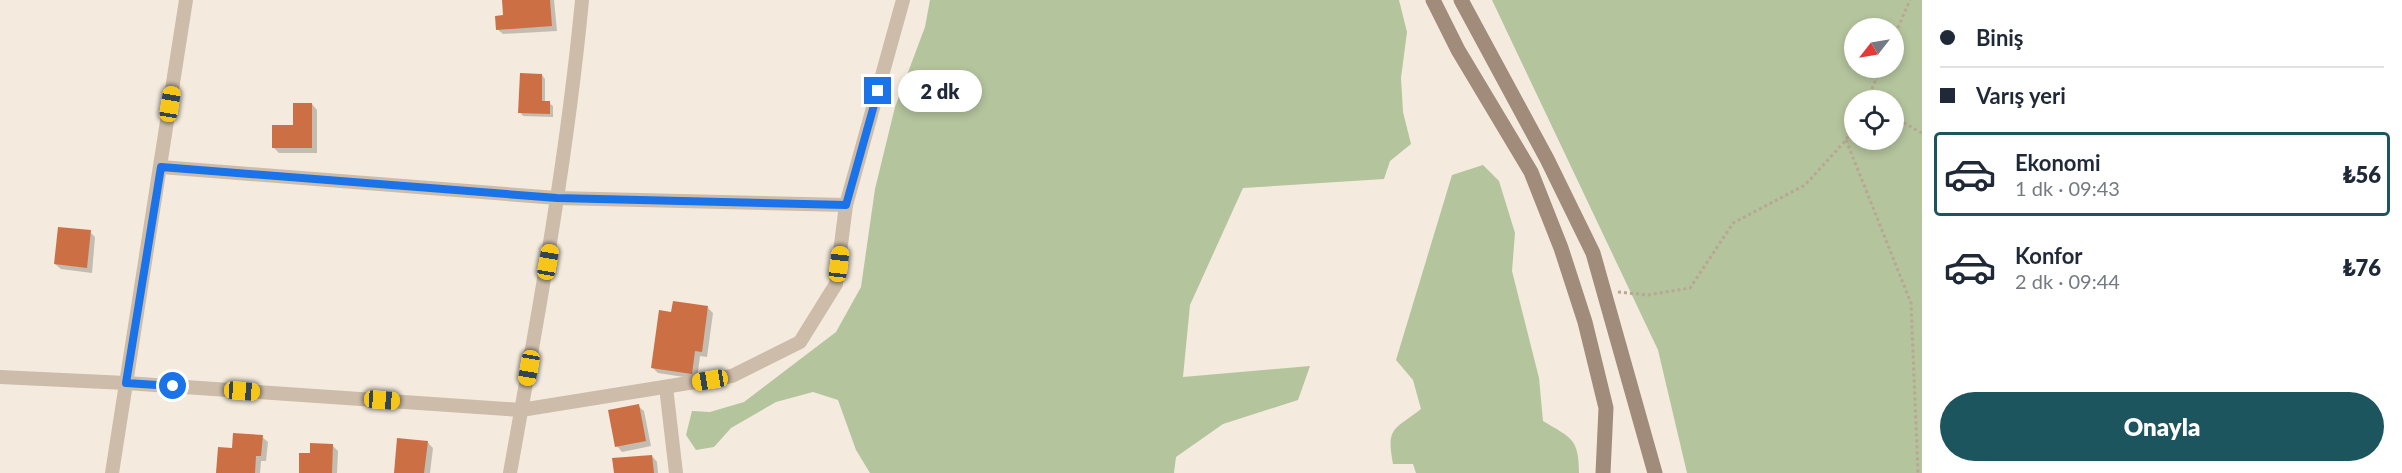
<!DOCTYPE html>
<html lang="tr">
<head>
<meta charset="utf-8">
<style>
  :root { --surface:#fff; --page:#f6f6f7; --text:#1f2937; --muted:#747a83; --line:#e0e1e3; --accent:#1c555e }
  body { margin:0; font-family:Lato,sans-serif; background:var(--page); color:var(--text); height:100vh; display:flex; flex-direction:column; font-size:22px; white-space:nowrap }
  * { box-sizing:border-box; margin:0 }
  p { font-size:20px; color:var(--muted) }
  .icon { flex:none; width:33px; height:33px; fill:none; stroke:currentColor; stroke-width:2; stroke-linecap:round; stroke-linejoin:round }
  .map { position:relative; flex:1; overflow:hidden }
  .side { display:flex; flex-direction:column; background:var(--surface); width:480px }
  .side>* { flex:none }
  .banner { display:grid; align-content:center; height:132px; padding:0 18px; background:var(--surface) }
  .needle { width:39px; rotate:239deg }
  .fabs { position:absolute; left:1844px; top:18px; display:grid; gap:12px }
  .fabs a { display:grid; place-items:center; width:60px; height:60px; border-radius:50%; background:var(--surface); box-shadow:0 3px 9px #0003; font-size:30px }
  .end { position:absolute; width:27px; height:27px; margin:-14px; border:8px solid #1a73e8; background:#fff; box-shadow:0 0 0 3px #fff }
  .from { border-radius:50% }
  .bubble { position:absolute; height:42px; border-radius:21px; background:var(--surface); box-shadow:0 3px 9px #0003; font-size:20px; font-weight:800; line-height:42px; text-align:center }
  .car { position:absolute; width:18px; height:36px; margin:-18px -9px; border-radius:8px; box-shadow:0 0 4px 2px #0007; background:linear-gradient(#f5c518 24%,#345 0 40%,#f5c518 0 76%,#345 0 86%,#f5c518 0) }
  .banner b { display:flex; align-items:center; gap:21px; height:57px; font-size:22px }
  .banner b+b { border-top:2px solid var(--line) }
  .banner i { width:15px; height:15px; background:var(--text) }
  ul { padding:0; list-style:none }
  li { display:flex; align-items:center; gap:18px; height:84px; margin:0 12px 9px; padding:0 6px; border:3px solid transparent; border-radius:6px }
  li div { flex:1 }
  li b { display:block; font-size:22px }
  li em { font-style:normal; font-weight:800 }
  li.selected { border-color:var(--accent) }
  li>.icon { width:54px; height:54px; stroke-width:1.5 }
  .action { display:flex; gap:12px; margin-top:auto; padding:12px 18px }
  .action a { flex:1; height:69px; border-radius:36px; background:var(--accent); color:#fff; font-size:24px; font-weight:800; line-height:69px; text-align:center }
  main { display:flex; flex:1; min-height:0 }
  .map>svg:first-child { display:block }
  .green { fill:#b4c49d; fill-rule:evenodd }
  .shadow { fill:#0003 }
  .building { fill:#cd6f44 }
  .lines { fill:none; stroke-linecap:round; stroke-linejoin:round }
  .path { stroke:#b9a693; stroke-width:3; stroke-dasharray:3 3; stroke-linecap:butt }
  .minor { stroke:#cdbca9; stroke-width:14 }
  .secondary { stroke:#a18b7a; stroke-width:15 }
  .route { stroke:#1a73e8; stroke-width:8 }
</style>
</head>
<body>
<main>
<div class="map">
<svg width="1922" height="473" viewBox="0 0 1922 473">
  <rect width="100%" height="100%" fill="#f4ebde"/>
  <g class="green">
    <path d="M 930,0 L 1399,0 L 1407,32 L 1401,78 L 1403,112 L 1411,144 L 1390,161 L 1384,179 L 1243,188 L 1190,305 L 1183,377 L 1310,366 L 1298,400 L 1223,424 L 1176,457 L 1174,473 L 870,473 L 856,450 L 838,400 L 813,392 L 776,402 L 731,428 L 714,447 L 696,450 L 686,435 L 692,411 L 710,412 L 744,402 L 836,332 L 861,287 L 875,189 L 895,107 L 925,27 Z"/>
    <path d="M 1492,0 L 1922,0 L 1922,473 L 1687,473 L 1658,350 ZM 1893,28 L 1893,68 L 1854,68 L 1854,28 ZM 1893,100 L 1893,140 L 1854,140 L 1854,100 Z"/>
    <path d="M 1483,165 L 1499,181 L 1515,233 L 1512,271 L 1539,378 L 1543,421 C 1571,438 1579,438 1579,473 L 1416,473 L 1413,464 L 1393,464 C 1386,427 1394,430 1421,409 L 1413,380 L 1396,360 L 1452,175 Z"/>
  </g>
  <g class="shadow">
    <path d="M 503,0 L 554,0 L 557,31 L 503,34 L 497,29 L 504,16 Z"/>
    <path d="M 542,75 L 545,79 L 545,102 L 549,103 L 553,106 L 553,117 L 523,116 L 520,112 Z"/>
    <path d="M 312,104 L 317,110 L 317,153 L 279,153 L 273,147 L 294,127 Z"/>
    <path d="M 90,232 L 95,237 L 92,273 L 61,269 L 55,264 Z"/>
    <path d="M 708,308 L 713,313 L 707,357 L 700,356 L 697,379 L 658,373 L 652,367 Z"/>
    <path d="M 638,406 L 644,411 L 651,446 L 622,452 L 617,446 Z"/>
    <path d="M 262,437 L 268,442 L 266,461 L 261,461 L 260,473 L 218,473 L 233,450 Z"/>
    <path d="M 427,442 L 433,448 L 430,473 L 395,473 Z"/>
    <path d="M 332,445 L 338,451 L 337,473 L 300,473 L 312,455 Z"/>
    <path d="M 652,456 L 657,462 L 658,473 L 615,473 Z"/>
  </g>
  <g class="building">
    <path d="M 502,0 L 550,0 L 552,26 L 496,30 L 495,16 L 503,15 Z"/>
    <path d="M 520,73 L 542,74 L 542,101 L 550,101 L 550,114 L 518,113 Z"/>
    <path d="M 293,103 L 312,103 L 312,148 L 272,148 L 272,125 L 293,125 Z"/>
    <path d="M 58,227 L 91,230 L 87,268 L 54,264 Z"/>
    <path d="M 673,301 L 708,306 L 702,352 L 695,351 L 692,374 L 651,368 L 659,310 L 671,312 Z"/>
    <path d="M 639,404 L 646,441 L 615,447 L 608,410 Z"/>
    <path d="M 233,433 L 263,435 L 261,456 L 256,456 L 255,473 L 216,473 L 218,447 L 232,448 Z"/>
    <path d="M 397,438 L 428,441 L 424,473 L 394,473 Z"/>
    <path d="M 310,443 L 333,444 L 332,473 L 299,473 L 299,453 L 310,453 Z"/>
    <path d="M 652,455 L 654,473 L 614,473 L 612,458 Z"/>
  </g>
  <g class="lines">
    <g class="path">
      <path d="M 1893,39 L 1910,0"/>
      <path d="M 1867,100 L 1881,68"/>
      <path d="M 1893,117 L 1922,133"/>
      <path d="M 1846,140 L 1911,303 L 1918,473"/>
      <path d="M 1618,292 L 1648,295 L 1690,288 L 1733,223 L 1805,185 L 1846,140 L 1854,125"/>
    </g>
    <g class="minor">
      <path d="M 161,167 L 557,198 L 846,205"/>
      <path d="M 0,377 L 126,383 L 521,410 L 732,376 L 800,342 L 836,284 L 846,205 L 903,0"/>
      <path d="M 666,387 L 676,473"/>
      <path d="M 112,473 L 186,0"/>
      <path d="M 510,473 C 538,316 567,159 582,0"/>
    </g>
    <g class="secondary">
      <path d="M 1433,0 L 1458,50 L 1531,172 L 1561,248 L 1585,322 L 1606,408 L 1603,473"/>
      <path d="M 1461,0 L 1547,159 L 1593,253 L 1655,473"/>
    </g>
  </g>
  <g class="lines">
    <path class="route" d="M 173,386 L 126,383 L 161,167 L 557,198 L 846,205 L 878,91"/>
  </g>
</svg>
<div class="fabs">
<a><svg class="needle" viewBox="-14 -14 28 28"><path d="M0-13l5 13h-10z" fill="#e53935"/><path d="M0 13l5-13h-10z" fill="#747a83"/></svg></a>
<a><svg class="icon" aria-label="locate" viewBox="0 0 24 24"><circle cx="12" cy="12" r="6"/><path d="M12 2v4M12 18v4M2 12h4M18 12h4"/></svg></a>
</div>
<i class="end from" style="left:173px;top:386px"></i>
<i class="end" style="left:878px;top:91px"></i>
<div class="bubble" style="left:898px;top:70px;width:84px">2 dk</div>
<i class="car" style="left:170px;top:104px;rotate:9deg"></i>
<i class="car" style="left:548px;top:262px;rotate:10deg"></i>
<i class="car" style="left:839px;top:264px;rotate:7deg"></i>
<i class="car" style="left:529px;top:368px;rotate:190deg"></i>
<i class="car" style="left:710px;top:380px;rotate:261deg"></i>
<i class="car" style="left:242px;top:391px;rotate:94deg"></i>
<i class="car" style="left:382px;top:400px;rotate:94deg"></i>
</div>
<section class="side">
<div class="banner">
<b><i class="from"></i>Biniş</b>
<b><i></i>Varış yeri</b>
</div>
<ul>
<li class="selected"><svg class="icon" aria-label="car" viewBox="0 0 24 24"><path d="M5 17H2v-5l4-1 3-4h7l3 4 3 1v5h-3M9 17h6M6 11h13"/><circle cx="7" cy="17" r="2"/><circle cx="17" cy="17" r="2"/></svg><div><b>Ekonomi</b><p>1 dk · 09:43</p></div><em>₺56</em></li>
<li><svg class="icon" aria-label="car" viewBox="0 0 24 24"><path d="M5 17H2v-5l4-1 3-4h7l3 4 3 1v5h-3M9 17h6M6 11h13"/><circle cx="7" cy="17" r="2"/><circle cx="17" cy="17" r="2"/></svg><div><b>Konfor</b><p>2 dk · 09:44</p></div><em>₺76</em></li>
</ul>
<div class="action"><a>Onayla</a></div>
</section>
</main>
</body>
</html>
